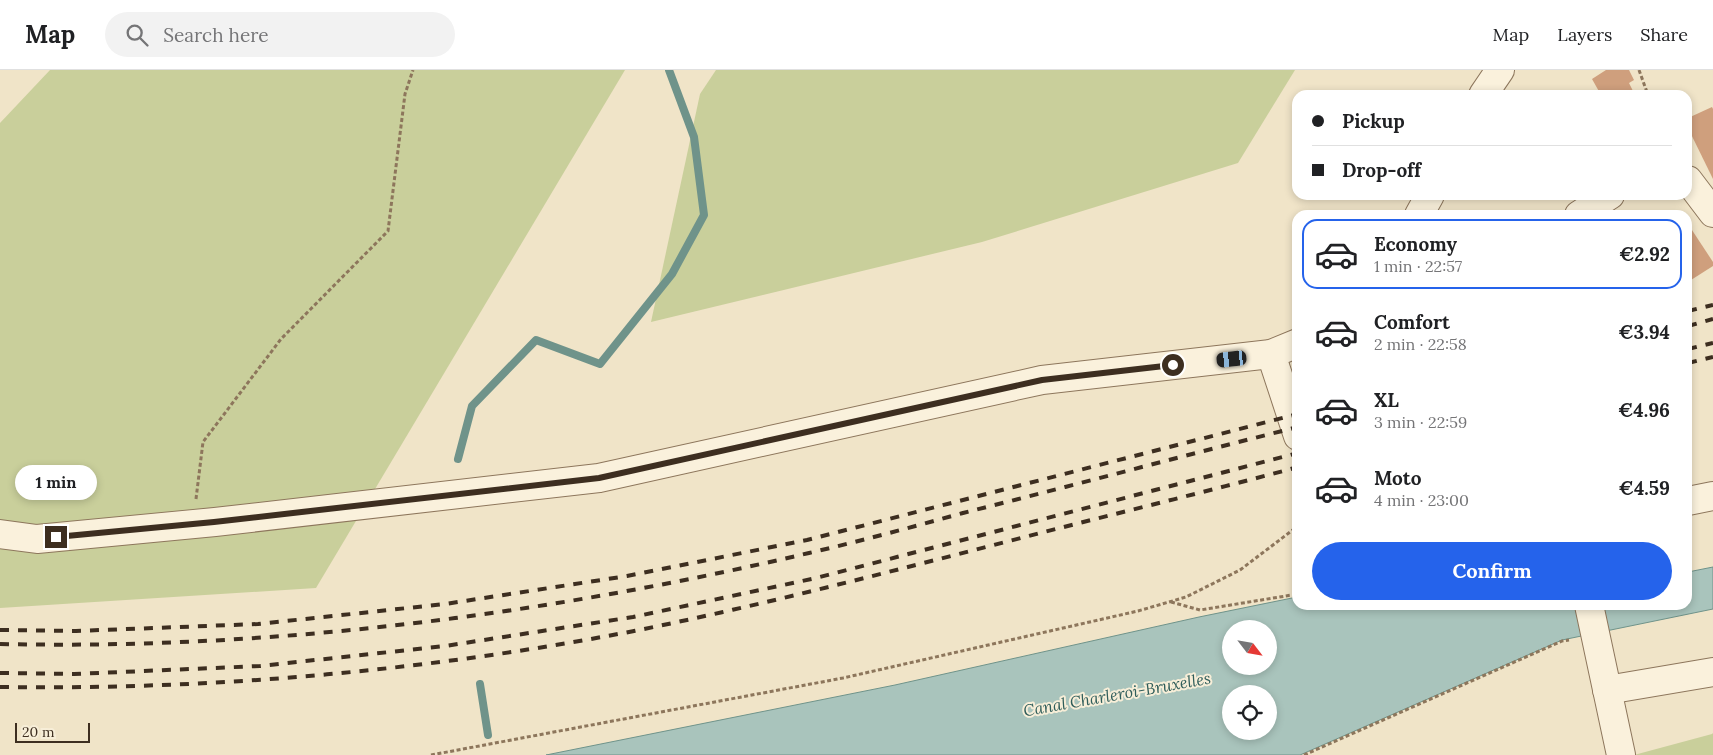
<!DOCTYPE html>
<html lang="en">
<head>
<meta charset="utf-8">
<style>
  :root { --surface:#fff; --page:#f2f2f2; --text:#202124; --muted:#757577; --line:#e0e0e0; --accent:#2563eb }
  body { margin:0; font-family:Lora,serif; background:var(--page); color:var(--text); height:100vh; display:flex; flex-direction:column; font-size:19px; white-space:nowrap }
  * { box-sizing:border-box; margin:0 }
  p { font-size:16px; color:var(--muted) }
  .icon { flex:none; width:28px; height:28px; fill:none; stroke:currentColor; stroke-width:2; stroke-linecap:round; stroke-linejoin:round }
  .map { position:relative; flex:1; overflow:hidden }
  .drawer { position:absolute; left:1292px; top:140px; width:400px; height:400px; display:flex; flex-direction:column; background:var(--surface); border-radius:15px; box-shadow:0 2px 8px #0003 }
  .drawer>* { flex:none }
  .guide { position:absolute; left:1292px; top:20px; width:400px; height:110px; border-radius:15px; box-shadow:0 2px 8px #0003; display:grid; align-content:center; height:110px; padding:0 20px; background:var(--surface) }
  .needle { width:32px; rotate:121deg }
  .fabs { position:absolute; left:1222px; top:550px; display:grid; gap:10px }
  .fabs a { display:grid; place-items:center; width:55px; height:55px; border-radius:50%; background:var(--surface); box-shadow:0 2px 8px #0003; font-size:25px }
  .scale { position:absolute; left:15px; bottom:12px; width:75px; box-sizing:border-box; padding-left:5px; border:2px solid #3d2e20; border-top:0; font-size:14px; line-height:18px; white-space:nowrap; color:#3d2e20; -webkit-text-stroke:4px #f7eed8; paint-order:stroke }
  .end { position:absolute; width:22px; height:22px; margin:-11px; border:6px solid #3d2e20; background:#fff; box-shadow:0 0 0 2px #fff }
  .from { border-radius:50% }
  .bubble { position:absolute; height:35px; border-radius:18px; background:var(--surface); box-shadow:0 2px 8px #0003; font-size:16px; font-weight:700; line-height:35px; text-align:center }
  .car { position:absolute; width:15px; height:30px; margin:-15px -8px; border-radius:6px; box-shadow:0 0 4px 1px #0007; background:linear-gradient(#222 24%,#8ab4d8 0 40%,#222 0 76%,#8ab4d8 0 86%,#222 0) }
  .guide b { display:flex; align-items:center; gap:18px; height:48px; font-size:19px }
  .guide b+b { border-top:1px solid var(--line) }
  .guide i { width:12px; height:12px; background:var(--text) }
  ul { padding:9px 0 0; list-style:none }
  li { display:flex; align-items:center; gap:15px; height:70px; margin:0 10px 8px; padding:0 10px; border:2px solid transparent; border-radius:15px }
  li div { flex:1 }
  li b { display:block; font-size:19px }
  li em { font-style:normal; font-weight:700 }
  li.selected { border-color:var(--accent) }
  li>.icon { width:45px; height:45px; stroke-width:1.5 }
  .primary-button { display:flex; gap:10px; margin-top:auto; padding:10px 20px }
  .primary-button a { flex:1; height:58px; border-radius:30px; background:var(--accent); color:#fff; font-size:20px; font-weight:700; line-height:58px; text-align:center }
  header { display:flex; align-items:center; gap:30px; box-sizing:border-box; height:70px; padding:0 25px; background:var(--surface); border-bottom:1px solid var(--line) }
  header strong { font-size:24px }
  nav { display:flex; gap:28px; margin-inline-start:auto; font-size:18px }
  .search { width:350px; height:45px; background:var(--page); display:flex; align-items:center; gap:12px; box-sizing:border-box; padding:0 18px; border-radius:28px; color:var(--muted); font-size:19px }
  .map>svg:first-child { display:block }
  .green { fill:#c9cf9b }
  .water { fill:#a9c4bc; stroke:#6f938a; fill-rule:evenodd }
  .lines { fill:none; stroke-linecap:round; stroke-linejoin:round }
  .stream { stroke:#6f938a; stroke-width:8 }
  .building { fill:#cf9f7d }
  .minor-casing { stroke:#8d765c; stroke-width:30 }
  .path { stroke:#8d765c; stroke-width:3; stroke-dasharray:4 2.5; stroke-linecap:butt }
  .minor { stroke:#faf1dc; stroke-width:28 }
  .rail { stroke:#3d2e20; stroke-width:4; stroke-dasharray:9 9; stroke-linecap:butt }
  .route { stroke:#3d2e20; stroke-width:6 }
  .labels { text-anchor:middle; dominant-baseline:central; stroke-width:4; stroke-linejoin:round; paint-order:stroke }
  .water-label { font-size:16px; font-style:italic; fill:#2f5d5a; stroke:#f7eed8 }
</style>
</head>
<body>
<header>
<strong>Map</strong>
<div class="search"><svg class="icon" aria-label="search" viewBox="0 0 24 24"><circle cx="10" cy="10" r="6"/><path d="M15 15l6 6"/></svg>Search here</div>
<nav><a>Map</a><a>Layers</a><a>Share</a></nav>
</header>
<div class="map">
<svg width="1713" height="685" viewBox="0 0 1713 685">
  <rect width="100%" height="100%" fill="#f0e4c8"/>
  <g class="green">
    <path d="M 50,0 L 625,0 L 316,518 L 0,538 L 0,53 Z"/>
    <path d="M 716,0 L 1295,0 L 1238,93 L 982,172 L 651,252 L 700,24 Z"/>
    <path d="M 1713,663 L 1713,685 L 1634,685 L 1712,664 Z"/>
  </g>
  <path class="water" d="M 1713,497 L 1713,539 L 1562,570 L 1300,685 L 546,685 L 895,615 L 1199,547 L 1297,527 L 1298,535 L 1688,535 L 1688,502 ZM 1231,559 L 1269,559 L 1269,596 L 1231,596 ZM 1231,624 L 1269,624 L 1269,661 L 1231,661 Z"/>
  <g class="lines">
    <g class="stream">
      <path d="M 458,389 L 472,336 L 536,270 L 600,294 L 672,204 L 704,145 L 694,67 L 669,0"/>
      <path d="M 480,614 L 488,665"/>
    </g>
  </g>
  <g class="building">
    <path d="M 1606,0 L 1629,0 L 1634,10 L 1629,13 L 1635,25 L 1601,25 L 1592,9 Z"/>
    <path d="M 1712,37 L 1713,39 L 1713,109 L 1688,58 L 1688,48 Z"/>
    <path d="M 1688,154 L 1713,192 L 1713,196 L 1691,210 L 1688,209 Z"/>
  </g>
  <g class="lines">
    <g class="minor-casing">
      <g id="minor">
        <path d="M 1483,25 L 1500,0"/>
        <path d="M 1688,110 L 1713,143"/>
        <path d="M 1419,145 L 1430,125"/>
        <path d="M 1579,145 L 1610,125"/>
        <path d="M 1271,284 L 1298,366"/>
        <path d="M 1688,431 L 1713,426"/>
        <path d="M 0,464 L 37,469 L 215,452 L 599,408 L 1042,310 L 1271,284 L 1298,273"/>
        <path d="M 1589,535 L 1621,685"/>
        <path d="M 1607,620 L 1713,602"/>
      </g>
    </g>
    <g class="path">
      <path d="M 1639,0 L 1648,25"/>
      <path d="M 196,429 L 203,372 L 281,269 L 388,161 L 405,24 L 413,0"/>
      <path d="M 1171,532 L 1200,540 L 1298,524"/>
      <path d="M 431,685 L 843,608 L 1138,541 L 1186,527 L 1240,500 L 1298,456"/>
      <path d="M 1304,685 L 1562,571 L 1569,570"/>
    </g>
    <use href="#minor" class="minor"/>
    <g class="rail">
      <path d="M 1688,241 L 1713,235"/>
      <path d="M 1688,256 L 1713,249"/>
      <path d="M 1688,279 L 1713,273"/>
      <path d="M 1688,293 L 1713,287"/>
      <path d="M 0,560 L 76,561 L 258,554 L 445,534 L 627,506 L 807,470 L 1298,344"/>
      <path d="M 0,574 C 271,580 545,545 809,483 C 861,471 912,457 963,443 C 1075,415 1186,385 1298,357"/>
      <path d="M 0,603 L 74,604 L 260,596 L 445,576 L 633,547 L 816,508 L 1298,383"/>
      <path d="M 0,617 C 212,620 426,601 634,561 C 764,535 892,501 1021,468 C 1113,444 1206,422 1298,397"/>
    </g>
  </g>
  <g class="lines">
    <path class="route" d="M 56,467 L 214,452 L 599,408 L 1042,310 L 1173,295"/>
  </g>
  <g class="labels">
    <g class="water-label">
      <text transform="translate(1117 624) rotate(-10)">Canal Charleroi-Bruxelles</text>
    </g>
  </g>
</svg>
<div class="fabs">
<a><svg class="needle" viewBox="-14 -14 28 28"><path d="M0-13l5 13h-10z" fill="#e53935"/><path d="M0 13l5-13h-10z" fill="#757577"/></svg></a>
<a><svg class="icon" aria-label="locate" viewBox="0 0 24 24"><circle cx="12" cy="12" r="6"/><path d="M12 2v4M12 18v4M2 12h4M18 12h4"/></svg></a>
</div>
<div class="scale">20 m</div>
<i class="end from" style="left:1173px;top:295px"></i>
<i class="end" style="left:56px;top:467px"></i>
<div class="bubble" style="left:15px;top:395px;width:82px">1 min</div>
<i class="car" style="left:1232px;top:289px;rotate:264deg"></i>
<div class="guide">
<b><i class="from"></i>Pickup</b>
<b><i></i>Drop-off</b>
</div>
<section class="drawer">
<ul>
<li class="selected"><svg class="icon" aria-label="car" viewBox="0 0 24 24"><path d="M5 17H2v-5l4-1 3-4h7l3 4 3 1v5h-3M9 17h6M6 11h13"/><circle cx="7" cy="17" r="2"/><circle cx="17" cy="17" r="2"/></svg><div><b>Economy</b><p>1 min · 22:57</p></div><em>€2.92</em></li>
<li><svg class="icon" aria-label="car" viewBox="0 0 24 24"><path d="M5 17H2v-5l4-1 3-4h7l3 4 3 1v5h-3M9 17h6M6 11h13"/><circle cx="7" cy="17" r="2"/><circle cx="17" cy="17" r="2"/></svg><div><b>Comfort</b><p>2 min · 22:58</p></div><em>€3.94</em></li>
<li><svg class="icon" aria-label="car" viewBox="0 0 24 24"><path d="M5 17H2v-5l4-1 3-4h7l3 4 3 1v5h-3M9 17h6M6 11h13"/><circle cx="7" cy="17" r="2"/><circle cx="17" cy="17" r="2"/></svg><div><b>XL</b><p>3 min · 22:59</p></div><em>€4.96</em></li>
<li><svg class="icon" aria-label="car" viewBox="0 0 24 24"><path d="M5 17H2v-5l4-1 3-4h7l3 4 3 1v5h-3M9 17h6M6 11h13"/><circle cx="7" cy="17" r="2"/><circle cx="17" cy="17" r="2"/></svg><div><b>Moto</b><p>4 min · 23:00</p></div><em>€4.59</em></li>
</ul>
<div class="primary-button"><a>Confirm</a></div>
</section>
</div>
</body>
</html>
